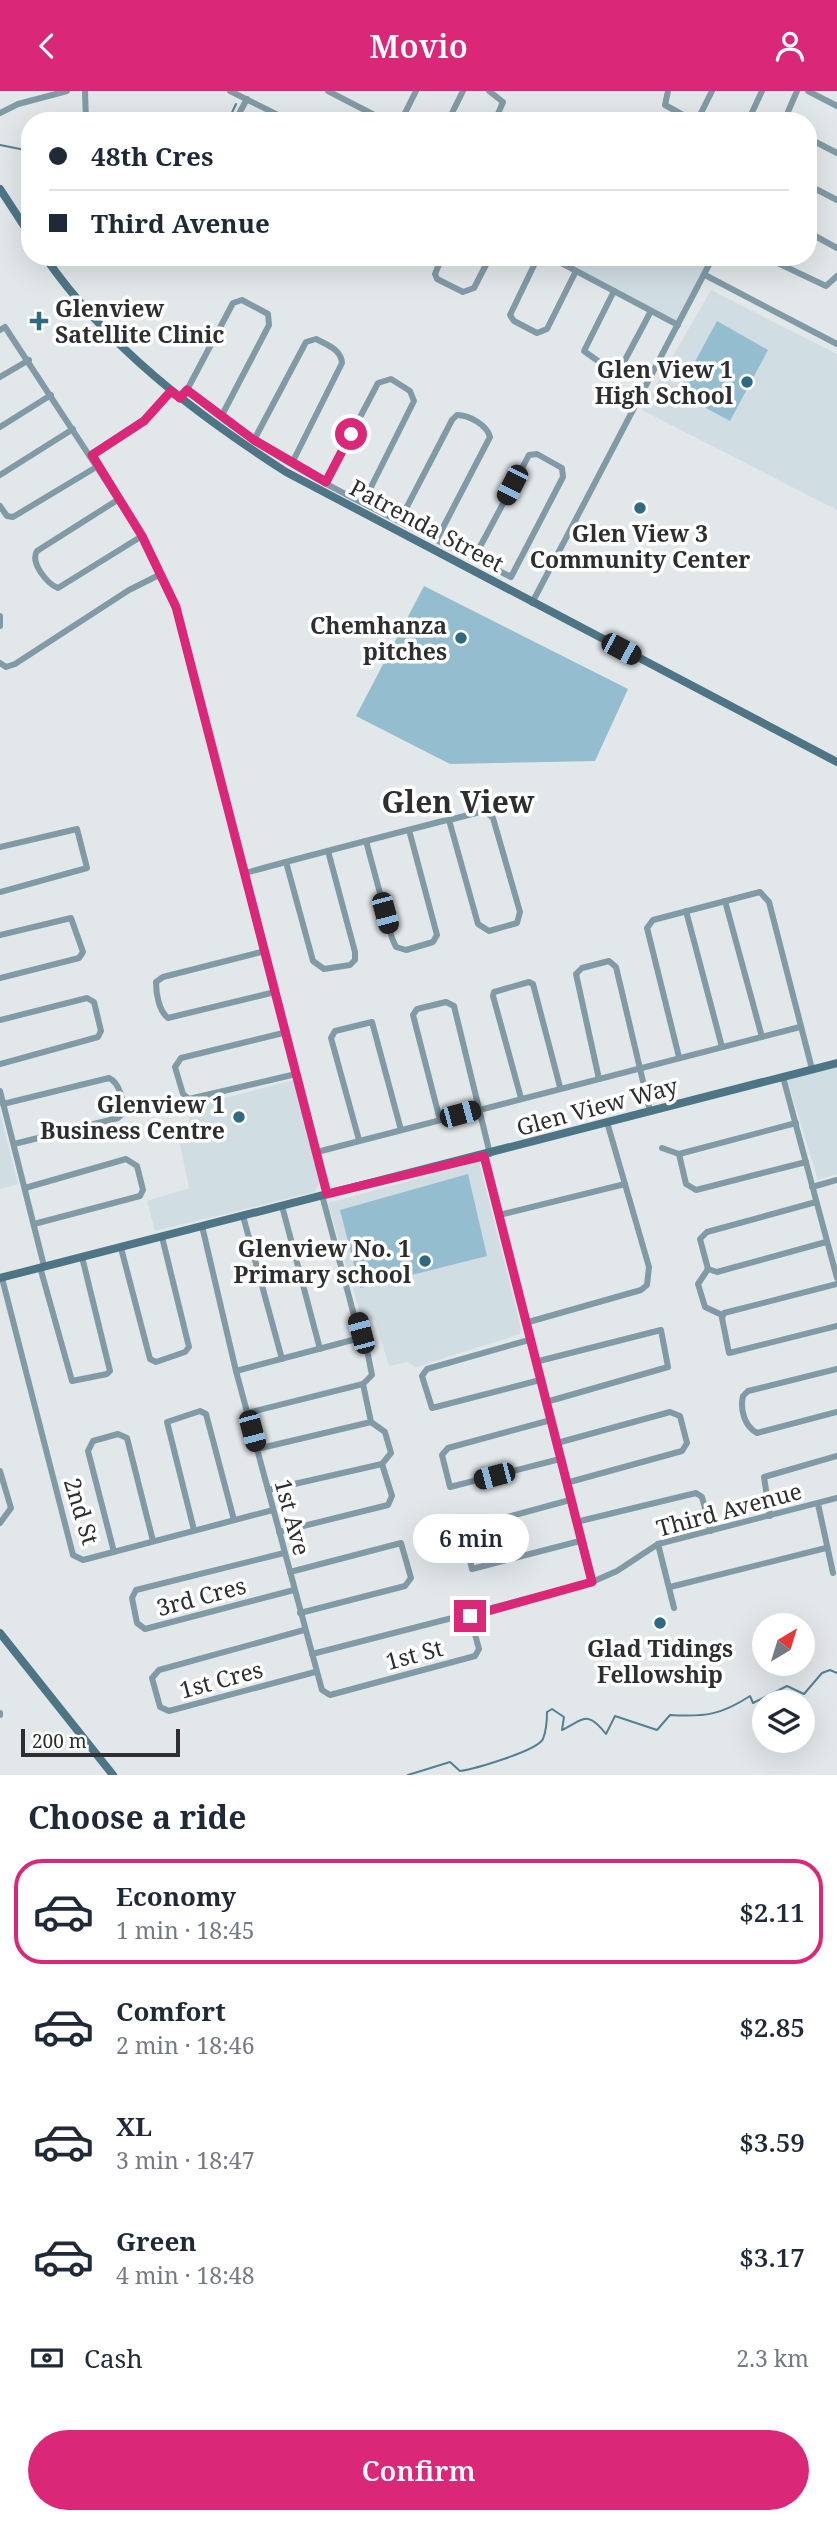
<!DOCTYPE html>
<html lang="en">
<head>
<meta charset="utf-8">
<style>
  :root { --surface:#fff; --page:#f6f6f7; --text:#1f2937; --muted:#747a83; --line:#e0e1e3; --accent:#db2777 }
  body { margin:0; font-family:"Noto Serif",serif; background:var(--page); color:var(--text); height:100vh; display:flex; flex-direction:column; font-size:26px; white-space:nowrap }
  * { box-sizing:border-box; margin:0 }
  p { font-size:23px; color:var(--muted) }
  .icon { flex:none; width:38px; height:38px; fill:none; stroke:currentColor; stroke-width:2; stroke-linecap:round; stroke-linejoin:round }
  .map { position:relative; height:1684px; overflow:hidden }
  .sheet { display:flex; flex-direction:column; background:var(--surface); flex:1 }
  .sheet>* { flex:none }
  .guide { position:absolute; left:21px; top:21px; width:796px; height:154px; border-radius:28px; box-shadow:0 7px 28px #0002; display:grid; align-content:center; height:154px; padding:0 28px; background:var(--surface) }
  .needle { width:46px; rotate:38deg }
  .fabs { position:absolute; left:752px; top:1522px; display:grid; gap:14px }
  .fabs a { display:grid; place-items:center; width:63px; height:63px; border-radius:50%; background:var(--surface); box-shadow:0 7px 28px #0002; font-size:35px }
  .scale { position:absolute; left:21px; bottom:18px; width:159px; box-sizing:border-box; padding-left:7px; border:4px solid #2d2e2f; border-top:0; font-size:19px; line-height:24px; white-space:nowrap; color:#2d2e2f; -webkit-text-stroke:5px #fff; paint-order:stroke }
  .end { position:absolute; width:32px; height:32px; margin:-16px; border:9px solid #db2777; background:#fff; box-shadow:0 0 0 4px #fff }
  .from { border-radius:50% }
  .bubble { position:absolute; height:49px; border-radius:24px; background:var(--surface); box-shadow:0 7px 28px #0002; font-size:23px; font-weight:600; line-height:49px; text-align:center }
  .car { position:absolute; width:21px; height:42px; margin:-21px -10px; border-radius:9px; box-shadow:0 0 5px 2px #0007; background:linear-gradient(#222 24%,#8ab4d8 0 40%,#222 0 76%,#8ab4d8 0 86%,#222 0) }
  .guide b { display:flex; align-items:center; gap:24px; height:66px; font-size:26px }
  .guide b+b { border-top:2px solid var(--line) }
  .guide i { width:18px; height:18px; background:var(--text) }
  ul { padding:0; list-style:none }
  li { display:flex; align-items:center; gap:21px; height:105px; margin:0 14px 10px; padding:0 14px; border:4px solid transparent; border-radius:28px }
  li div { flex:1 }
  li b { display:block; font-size:26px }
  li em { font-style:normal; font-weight:600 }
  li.active { border-color:var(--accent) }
  li>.icon { width:63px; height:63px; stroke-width:1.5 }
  h2 { padding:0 28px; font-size:32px; line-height:84px }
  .pay { display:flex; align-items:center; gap:18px; height:77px; padding:0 28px; font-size:26px }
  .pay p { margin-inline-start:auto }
  .primary-button { display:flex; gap:14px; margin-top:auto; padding:14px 28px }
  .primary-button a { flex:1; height:80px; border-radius:42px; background:var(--accent); color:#fff; font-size:28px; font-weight:600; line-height:80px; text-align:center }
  header { display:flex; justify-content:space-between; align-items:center; height:91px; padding:0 28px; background:var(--accent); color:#fff; font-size:32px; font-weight:600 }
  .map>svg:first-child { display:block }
  .built { fill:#d0dde3 }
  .green { fill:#94bdcf }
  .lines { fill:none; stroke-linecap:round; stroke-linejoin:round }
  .stream { stroke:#548094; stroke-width:2 }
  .street { stroke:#809aa6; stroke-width:6 }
  .secondary { stroke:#4e7586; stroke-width:8 }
  .route { stroke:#db2777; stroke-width:9 }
  .poi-dot { fill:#2f6a82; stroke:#fff; stroke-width:2.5 }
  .labels { text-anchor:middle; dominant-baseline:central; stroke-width:7; stroke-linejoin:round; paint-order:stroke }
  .poi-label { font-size:23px; font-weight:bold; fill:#2d2e2f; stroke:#fff; text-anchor:end }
  .street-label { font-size:23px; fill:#2d2e2f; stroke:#fff }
  .district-label { font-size:30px; font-weight:bold; fill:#2d2e2f; stroke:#fff }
</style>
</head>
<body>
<header><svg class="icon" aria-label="back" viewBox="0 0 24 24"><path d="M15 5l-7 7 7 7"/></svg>Movio<svg class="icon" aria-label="person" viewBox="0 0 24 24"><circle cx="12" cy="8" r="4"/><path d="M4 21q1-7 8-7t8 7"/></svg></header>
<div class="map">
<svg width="837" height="1684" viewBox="0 0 837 1684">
  <rect width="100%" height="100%" fill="#e2e7e9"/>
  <g class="built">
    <path d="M 573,166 L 710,166 L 676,231 L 569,174 Z"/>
    <path d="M 711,199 L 837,263 L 837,419 L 642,319 Z"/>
    <path d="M 837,975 L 837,1083 L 818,1089 L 787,988 Z"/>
    <path d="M 294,989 L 320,1091 L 314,1101 L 155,1140 L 147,1110 L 189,1097 L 180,1053 L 193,1049 L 187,1017 Z"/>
    <path d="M 0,1022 L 18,1093 L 0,1098 Z"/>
    <path d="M 479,1071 L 521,1237 L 520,1243 L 416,1276 L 407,1271 L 389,1275 L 375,1229 L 363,1232 L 328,1112 Z"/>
  </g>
  <g class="green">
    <path d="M 717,230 L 768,259 L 730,330 L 678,302 Z"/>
    <path d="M 424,495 L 628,598 L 595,670 L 450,673 L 356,625 Z"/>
    <path d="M 468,1083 L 487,1165 L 360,1197 L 340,1119 Z"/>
  </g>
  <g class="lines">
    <g class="stream">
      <path d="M 228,30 L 236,13"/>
      <path d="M 0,54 L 30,60"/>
      <path d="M 408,1684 L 450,1671 L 460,1680 C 474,1678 537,1660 543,1648 C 546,1640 547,1630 547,1621 L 552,1618 L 564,1626 L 562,1639 C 583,1629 587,1618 606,1643 L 615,1625 L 657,1639 L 670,1624 C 705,1626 721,1624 750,1605 L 753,1612 L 787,1595 L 804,1603 L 822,1582 L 830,1579 L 837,1582"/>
    </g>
    <g class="street">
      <path d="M 85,0 L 86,30"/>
      <path d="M 230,0 L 290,30"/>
      <path d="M 328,0 L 386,30"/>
      <path d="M 489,0 L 503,11 L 495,30"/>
      <path d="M 668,0 L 665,14 L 694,30"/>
      <path d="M 808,0 L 837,15"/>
      <path d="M 0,22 L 18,13 L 67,0"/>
      <path d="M 235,30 L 247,8"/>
      <path d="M 401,30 L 416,0"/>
      <path d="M 448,30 L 463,0"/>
      <path d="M 697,30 L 712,0"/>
      <path d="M 748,30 L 762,0"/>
      <path d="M 784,30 L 797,0"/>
      <path d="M 808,47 L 837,62"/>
      <path d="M 808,94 L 837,109"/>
      <path d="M 808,141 L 837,157"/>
      <path d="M 442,166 L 435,183 L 437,188 L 463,201 L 474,197 L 490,166"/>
      <path d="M 538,166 L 510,224 L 514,230 L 537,242 L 547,238 L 576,180"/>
      <path d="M 550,166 L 678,234"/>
      <path d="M 765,166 L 826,195 L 837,185"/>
      <path d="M 705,184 L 837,253"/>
      <path d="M 614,200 L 584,260 L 612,280 L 625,269 L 651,220"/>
      <path d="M 0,239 L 5,236 L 142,445 L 176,516 L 327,1103"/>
      <path d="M 0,286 L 29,269"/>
      <path d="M 187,299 L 233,212 L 242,209 L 268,223 L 269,234 L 221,326"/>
      <path d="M 180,307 L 187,299 C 272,376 408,433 511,486 L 563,386 L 562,377 L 537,363 L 529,364 L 474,467"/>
      <path d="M 0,336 L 51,304"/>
      <path d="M 254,349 L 306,251 L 316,248 C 327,254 341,258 342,272 L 292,372"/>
      <path d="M 92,364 L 144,329 L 171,300"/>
      <path d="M 0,384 L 73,338"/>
      <path d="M 326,391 L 378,292 L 391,288 L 410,300 L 414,310 L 364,410"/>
      <path d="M 119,408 L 37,460 C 30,471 46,492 58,497 L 142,445"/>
      <path d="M 0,415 L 7,425 L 13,426 L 98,375"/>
      <path d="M 400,429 L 452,329 L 457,324 C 469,324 487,334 490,346 L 437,448"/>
      <path d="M 532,512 L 713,166"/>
      <path d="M 0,525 L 0,535"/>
      <path d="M 0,572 L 6,576 L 15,573 L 129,499 L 161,483"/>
      <path d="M 366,750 L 392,847 L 396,856 L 406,859 L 433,851 L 437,844 L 409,739"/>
      <path d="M 0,756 L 77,738 L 87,777 L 0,801"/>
      <path d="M 286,771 L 313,870 L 324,878 L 350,874 L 355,869 L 355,861 L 328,760"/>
      <path d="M 245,782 C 311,764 377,747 443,730 L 449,729 L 480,721 L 485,720 L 493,727 L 520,821 L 517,832 L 489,840 L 478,833 L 449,729"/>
      <path d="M 725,810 L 762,946"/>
      <path d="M 686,820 L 722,956"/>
      <path d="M 0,844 L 71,827 L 83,861 L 79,867 L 0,887"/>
      <path d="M 265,860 L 163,886 L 156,891 C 156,903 159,920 168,927 L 275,901"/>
      <path d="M 0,929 L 87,907 L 94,911 L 101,940 L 98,946 L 0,973"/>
      <path d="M 287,941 L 181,967 L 175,976 L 183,1003 L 189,1008 L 296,983"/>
      <path d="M 679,966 L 647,837 L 653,829 L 760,801 L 769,811 L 812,978"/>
      <path d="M 783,986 L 837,1187"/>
      <path d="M 599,988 L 576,883 L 582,877 L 609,870 L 616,876 L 650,1020"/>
      <path d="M 0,1000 L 44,1175"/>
      <path d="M 521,1007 L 493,905 L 494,901 L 529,891 L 533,893 L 560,996"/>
      <path d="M 3,1013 L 109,987 C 120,992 124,1011 123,1022 L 118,1027 L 14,1053"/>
      <path d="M 440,1029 L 413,924 L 417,918 L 446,911 L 454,915 L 490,1063"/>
      <path d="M 359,1049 L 331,947 L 335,940 L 372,931 L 401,1039"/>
      <path d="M 662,1057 L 679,1063"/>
      <path d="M 317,1061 L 800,936"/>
      <path d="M 679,1063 L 686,1093 L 696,1099 L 806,1071"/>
      <path d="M 679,1063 L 796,1032"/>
      <path d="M 484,1065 L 592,1491"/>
      <path d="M 812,1096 L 837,1089"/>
      <path d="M 25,1097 L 126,1068 L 137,1075 L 143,1099 L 140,1105 L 34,1133"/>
      <path d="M 816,1111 L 707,1141 L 700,1148 L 708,1178 L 717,1181 L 826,1151"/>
      <path d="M 282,1115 L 320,1258"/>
      <path d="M 499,1124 L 625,1093"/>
      <path d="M 243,1125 L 282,1268"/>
      <path d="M 202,1135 L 236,1280 L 322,1599 L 330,1604 L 475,1565 L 479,1558 L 470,1525"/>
      <path d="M 121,1157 L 150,1268 L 156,1271 L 185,1261 L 189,1256 L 162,1146"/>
      <path d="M 40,1176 L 72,1290 L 107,1283 L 110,1280 L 82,1166"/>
      <path d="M 708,1178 L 698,1193 L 705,1216 L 722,1224"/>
      <path d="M 2,1187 L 73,1464 L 83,1469 L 273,1419"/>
      <path d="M 837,1193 L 724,1222 L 722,1227 L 729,1262 L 837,1235"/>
      <path d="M 525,1232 L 641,1199 L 647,1194 L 649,1176 L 607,1031"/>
      <path d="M 360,1247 L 367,1259 L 372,1284 L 363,1293"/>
      <path d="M 529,1249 L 427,1278 L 422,1285 L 432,1317 L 540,1289"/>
      <path d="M 535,1271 L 661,1239 L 668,1276 L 546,1311"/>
      <path d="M 837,1278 L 748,1300 L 743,1305 C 740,1318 744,1335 757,1342 L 837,1321"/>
      <path d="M 236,1280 L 360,1247 L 322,1104"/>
      <path d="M 247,1322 L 363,1293 L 371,1331 L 257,1358"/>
      <path d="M 551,1329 L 448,1357 L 442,1364 L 450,1396 L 560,1368"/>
      <path d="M 371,1331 L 385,1341 L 391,1362 L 382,1373"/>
      <path d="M 557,1352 L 670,1321 L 680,1325 L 687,1352 L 682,1360 L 566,1392"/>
      <path d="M 0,1380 L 11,1417 L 0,1432"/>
      <path d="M 268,1399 L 382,1373 L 392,1405 L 388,1414 L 279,1441"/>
      <path d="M 570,1409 L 471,1436 L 464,1444 L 472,1478 L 580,1450"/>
      <path d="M 818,1413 L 833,1482"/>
      <path d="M 770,1425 L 764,1386 L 837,1365"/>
      <path d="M 576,1431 L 696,1402 L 702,1406 L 711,1440"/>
      <path d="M 194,1439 L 167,1331 L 200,1320 L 206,1323 L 234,1429"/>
      <path d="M 658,1453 L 674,1517"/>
      <path d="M 114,1461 L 88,1360 L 93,1350 L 118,1343 L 127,1347 L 153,1450"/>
      <path d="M 284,1462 L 136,1499 L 132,1507 L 137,1532 L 145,1538 L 294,1499"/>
      <path d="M 290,1481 L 401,1452 L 411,1487 L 405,1495 L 300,1522"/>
      <path d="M 670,1496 L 826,1457"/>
      <path d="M 304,1539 L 159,1579 L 152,1587 L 160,1616 L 169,1620 L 315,1581"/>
      <path d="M 312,1563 L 592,1491 L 617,1480 L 658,1453 L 837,1407"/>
      <path d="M 0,1622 L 0,1624"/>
    </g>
    <g class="secondary">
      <path d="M 0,98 L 30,144"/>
      <path d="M 45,166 C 107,256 196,323 286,381 L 837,671"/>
      <path d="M 0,1187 L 837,972"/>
      <path d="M 0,1542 L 113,1684"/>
    </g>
  </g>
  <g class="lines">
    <path class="route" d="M 351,343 L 326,391 L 254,349 L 187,299 L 180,307 L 171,300 L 144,330 L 92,364 L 142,445 L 176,516 L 327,1103 L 484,1065 L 592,1491 L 470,1525"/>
  </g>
  <g class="poi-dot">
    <path d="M35.5 219.5h7v7h7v7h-7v7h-7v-7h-7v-7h7z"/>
    <circle cx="747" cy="291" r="7"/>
    <circle cx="640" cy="417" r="7"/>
    <circle cx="461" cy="547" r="7"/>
    <circle cx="239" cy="1026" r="7"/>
    <circle cx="425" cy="1170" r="7"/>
    <circle cx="660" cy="1532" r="7"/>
  </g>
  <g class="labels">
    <g class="poi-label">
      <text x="55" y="217" text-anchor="start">Glenview<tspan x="55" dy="26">Satellite Clinic</tspan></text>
      <text x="733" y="278">Glen View 1<tspan x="733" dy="26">High School</tspan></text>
      <text x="640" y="442" text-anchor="middle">Glen View 3<tspan x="640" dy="26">Community Center</tspan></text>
      <text x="447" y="534">Chemhanza<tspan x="447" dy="26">pitches</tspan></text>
      <text x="225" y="1013">Glenview 1<tspan x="225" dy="26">Business Centre</tspan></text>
      <text x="411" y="1157">Glenview No. 1<tspan x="411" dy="26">Primary school</tspan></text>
      <text x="660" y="1557" text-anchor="middle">Glad Tidings<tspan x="660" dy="26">Fellowship</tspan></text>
    </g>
    <g class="street-label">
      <text transform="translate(427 434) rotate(28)">Patrenda Street</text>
      <text transform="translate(597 1015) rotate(-15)">Glen View Way</text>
      <text transform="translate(729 1418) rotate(-15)">Third Avenue</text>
      <text transform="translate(82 1420) rotate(73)">2nd St</text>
      <text transform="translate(293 1426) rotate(75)">1st Ave</text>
      <text transform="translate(201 1505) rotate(-15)">3rd Cres</text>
      <text transform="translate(414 1563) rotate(-15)">1st St</text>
      <text transform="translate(221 1588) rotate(-15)">1st Cres</text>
    </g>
    <g class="district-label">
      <text x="458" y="710">Glen View</text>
    </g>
  </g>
</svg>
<div class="fabs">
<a><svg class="needle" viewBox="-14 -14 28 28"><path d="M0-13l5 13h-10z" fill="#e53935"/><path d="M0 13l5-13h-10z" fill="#747a83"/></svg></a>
<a><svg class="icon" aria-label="layers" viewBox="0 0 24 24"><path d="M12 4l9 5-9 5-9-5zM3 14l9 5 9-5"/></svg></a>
</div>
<div class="scale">200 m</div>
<i class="end from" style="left:351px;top:343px"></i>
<i class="end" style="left:470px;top:1525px"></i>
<div class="bubble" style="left:413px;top:1423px;width:116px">6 min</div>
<i class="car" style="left:512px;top:394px;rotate:207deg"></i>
<i class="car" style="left:621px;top:558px;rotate:118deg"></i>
<i class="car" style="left:385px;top:822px;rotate:165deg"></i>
<i class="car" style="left:460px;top:1023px;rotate:75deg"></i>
<i class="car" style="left:361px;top:1242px;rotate:345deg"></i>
<i class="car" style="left:252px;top:1340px;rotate:165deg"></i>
<i class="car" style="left:494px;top:1385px;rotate:255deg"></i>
<div class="guide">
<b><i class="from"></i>48th Cres</b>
<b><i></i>Third Avenue</b>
</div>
</div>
<section class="sheet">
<h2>Choose a ride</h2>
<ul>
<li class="active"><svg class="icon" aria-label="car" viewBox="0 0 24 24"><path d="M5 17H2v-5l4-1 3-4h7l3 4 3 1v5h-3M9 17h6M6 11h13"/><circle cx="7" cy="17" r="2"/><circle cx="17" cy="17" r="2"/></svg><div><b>Economy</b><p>1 min · 18:45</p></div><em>$2.11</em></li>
<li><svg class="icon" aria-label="car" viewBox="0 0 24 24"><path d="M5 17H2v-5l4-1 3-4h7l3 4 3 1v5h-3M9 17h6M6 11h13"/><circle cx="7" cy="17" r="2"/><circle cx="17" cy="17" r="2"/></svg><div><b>Comfort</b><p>2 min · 18:46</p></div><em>$2.85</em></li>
<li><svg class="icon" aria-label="car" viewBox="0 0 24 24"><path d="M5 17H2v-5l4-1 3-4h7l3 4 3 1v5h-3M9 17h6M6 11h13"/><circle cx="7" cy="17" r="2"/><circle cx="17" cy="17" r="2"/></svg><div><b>XL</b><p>3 min · 18:47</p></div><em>$3.59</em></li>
<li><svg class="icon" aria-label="car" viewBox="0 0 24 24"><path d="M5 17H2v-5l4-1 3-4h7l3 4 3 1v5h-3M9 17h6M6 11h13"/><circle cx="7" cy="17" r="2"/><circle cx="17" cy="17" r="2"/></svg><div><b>Green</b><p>4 min · 18:48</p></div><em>$3.17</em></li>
</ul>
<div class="pay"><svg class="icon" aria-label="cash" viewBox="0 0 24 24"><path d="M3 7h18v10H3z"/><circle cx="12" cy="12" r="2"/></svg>Cash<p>2.3 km</p></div>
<div class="primary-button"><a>Confirm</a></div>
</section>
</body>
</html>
